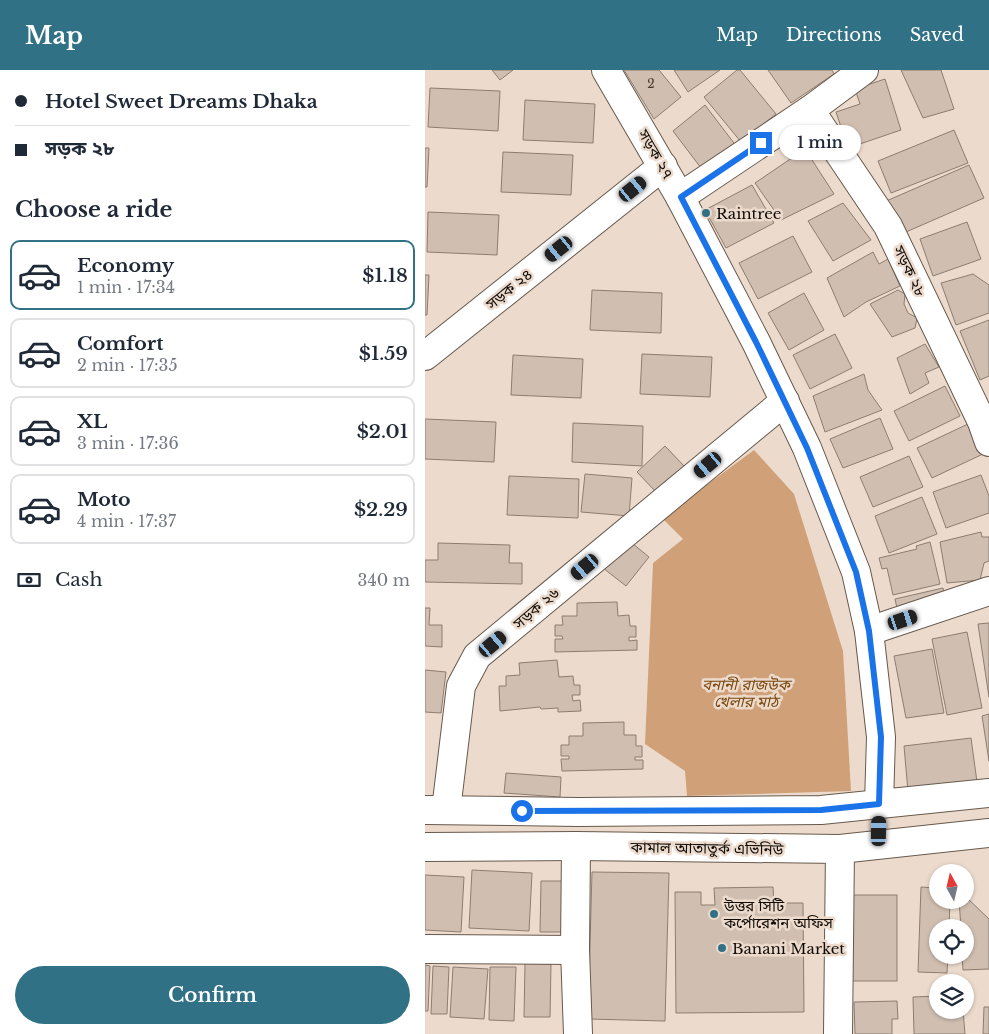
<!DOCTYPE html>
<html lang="en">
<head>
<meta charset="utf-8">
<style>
  :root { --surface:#fff; --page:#f2f2f3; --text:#1f2937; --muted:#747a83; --line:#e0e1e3; --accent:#317185 }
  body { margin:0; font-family:"Libre Baskerville","Noto Sans Bengali",serif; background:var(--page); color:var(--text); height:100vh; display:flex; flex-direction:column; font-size:19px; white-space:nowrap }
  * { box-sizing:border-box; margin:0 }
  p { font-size:16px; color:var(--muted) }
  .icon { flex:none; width:28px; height:28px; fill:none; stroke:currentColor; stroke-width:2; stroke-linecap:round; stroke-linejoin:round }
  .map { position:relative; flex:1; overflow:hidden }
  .panel { display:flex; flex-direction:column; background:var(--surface); width:425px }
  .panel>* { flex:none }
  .top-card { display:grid; align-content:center; height:110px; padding:0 15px; background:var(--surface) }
  .needle { width:32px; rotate:352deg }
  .buttons { position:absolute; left:504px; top:794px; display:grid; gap:10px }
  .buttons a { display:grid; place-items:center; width:45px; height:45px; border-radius:50%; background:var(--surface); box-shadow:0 1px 4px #0004; font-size:25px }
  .end { position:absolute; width:22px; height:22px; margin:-11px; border:6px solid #1a73e8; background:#fff; box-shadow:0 0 0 2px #fff }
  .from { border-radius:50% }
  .bubble { position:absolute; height:35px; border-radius:18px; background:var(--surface); box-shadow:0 1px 4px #0004; font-size:16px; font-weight:600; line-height:35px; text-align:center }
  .car { position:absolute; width:15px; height:30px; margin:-15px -8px; border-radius:6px; box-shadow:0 0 4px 1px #0007; background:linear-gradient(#222 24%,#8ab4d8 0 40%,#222 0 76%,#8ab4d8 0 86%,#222 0) }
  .top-card b { display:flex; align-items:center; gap:18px; height:48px; font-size:19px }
  .top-card b+b { border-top:1px solid var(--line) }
  .top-card i { width:12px; height:12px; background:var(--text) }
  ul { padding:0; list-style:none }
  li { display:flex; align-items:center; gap:15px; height:70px; margin:0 10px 8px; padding:0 5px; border:2px solid var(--line); border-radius:10px }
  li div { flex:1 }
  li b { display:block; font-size:19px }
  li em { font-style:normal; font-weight:600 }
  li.on { border-color:var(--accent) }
  li>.icon { width:45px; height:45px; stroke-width:1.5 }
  h2 { padding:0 15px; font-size:22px; line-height:60px }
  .pay { display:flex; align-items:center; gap:12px; height:55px; padding:0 15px; font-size:19px }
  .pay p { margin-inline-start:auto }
  .action { display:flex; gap:10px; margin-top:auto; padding:10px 15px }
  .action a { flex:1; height:58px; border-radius:30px; background:var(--accent); color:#fff; font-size:20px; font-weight:600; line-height:58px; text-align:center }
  header { display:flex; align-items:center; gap:30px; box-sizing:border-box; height:70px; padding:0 25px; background:var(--accent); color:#fff }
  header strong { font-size:24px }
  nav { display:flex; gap:28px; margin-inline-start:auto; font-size:18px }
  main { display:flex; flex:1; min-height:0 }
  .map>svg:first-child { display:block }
  .green { fill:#d0a178 }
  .building { fill:#d0bfb1; stroke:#8d7d70 }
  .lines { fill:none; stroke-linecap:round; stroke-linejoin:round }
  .minor-casing { stroke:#67594c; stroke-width:30 }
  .major-casing { stroke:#67594c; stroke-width:30 }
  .minor { stroke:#fff; stroke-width:28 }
  .major { stroke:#fff; stroke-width:28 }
  .route { stroke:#1a73e8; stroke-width:6 }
  .poi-dot { fill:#317185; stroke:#ecdbcd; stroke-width:2 }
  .labels { text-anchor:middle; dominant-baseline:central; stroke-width:5; stroke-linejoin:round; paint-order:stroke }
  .number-label { font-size:12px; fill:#413932 }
  .street-label { font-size:15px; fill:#110c07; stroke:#ecdbcd }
  .poi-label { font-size:15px; fill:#110c07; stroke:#ecdbcd; text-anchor:start }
  .park-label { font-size:15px; font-style:italic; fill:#7b480f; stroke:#ecdbcd }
</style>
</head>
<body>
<header>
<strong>Map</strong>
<nav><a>Map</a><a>Directions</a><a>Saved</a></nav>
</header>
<main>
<section class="panel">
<div class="top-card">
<b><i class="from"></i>Hotel Sweet Dreams Dhaka</b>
<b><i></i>সড়ক ২৮</b>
</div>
<h2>Choose a ride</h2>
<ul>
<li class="on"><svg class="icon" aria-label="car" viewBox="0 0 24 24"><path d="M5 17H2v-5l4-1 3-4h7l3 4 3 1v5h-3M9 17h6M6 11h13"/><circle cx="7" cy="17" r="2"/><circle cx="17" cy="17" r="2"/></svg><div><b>Economy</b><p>1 min · 17:34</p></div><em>$1.18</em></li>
<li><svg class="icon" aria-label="car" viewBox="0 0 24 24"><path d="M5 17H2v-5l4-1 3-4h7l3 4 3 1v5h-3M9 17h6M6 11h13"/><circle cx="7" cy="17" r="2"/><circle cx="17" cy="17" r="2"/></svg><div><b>Comfort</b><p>2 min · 17:35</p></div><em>$1.59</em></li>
<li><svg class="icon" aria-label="car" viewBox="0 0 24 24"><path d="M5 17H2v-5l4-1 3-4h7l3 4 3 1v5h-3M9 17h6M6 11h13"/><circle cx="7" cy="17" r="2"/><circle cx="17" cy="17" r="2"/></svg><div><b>XL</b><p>3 min · 17:36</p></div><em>$2.01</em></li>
<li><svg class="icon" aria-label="car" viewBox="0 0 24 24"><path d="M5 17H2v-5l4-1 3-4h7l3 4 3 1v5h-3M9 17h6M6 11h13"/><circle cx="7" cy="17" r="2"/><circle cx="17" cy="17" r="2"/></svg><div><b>Moto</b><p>4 min · 17:37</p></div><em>$2.29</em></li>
</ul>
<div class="pay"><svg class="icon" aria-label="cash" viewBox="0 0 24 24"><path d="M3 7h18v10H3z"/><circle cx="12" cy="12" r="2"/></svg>Cash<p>340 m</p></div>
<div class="action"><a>Confirm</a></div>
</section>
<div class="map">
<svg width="564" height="964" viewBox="0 0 564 964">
  <rect width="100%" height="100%" fill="#ecdbcd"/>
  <path class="green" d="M 329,380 L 369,424 L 418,581 L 426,721 L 262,726 L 260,701 L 220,674 L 228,493 L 258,469 L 237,448 Z"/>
  <g class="building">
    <path d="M 67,0 L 88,0 L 75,10 Z"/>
    <path d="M 199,0 L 234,0 L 256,27 L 229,49 Z"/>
    <path d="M 249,0 L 295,0 L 263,22 Z"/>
    <path d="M 312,0 L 315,0 L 351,44 L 316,72 L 279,27 Z"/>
    <path d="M 343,0 L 407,0 L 409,4 L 366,33 Z"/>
    <path d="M 476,0 L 516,0 L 529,39 L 498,48 Z"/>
    <path d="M 460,9 L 476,60 L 423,78 L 411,42 L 435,34 L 430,19 Z"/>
    <path d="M 5,18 L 75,21 L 73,61 L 3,57 Z"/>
    <path d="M 100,30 L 170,34 L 168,73 L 98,70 Z"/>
    <path d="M 280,35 L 315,81 L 279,102 L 248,61 Z"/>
    <path d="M 529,60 L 543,93 L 466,123 L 453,91 Z"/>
    <path d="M 0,78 L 4,78 L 2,117 L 0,117 Z"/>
    <path d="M 380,79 L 409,124 L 356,150 L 330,113 Z"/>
    <path d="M 78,82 L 148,85 L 146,125 L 76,122 Z"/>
    <path d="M 544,95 L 559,128 L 474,165 L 459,132 Z"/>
    <path d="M 327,115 L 349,153 L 301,178 L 280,140 Z"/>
    <path d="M 418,133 L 446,170 L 408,191 L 383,151 Z"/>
    <path d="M 3,142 L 74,145 L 72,185 L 2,182 Z"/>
    <path d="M 542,152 L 556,189 L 508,206 L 495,169 Z"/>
    <path d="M 368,166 L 387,202 L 333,229 L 314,193 Z"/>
    <path d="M 448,182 L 454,194 L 463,189 L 475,216 L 441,232 L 419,247 L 402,208 Z"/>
    <path d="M 548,204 L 564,215 L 564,243 L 531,255 L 516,213 Z"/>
    <path d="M 0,205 L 4,205 L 2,245 L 0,245 Z"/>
    <path d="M 167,220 L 237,223 L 236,263 L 165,260 Z"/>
    <path d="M 473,220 L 480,224 L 479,234 L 483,243 L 492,248 L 490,258 L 467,267 L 445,234 Z"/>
    <path d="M 379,223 L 399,260 L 364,280 L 343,243 Z"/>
    <path d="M 564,250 L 564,306 L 555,310 L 535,261 Z"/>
    <path d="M 410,264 L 427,298 L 385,319 L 368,285 Z"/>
    <path d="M 500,274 L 514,297 L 500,303 L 504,313 L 485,324 L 472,288 Z"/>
    <path d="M 217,284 L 287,287 L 285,327 L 215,324 Z"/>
    <path d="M 88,285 L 158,289 L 156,328 L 86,325 Z"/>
    <path d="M 439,304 L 443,320 L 457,340 L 400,362 L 388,326 Z"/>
    <path d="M 520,316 L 535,346 L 484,371 L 469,341 Z"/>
    <path d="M 455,348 L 468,379 L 418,398 L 405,369 Z"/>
    <path d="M 0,349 L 71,352 L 69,392 L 0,389 Z"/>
    <path d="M 148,353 L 218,356 L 217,396 L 147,392 Z"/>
    <path d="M 543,354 L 558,384 L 507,408 L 492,378 Z"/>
    <path d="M 240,376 L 260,397 L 232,423 L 212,402 Z"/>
    <path d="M 484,386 L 498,417 L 448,437 L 435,407 Z"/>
    <path d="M 160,404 L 207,408 L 204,446 L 156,442 Z"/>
    <path d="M 556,405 L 564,426 L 564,443 L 521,458 L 508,422 Z"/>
    <path d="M 84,406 L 154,409 L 153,448 L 82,445 Z"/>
    <path d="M 497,427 L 512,464 L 464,483 L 450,446 Z"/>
    <path d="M 556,462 L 557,467 L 564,467 L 564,491 L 559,493 L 555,510 L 522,513 L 515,472 Z"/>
    <path d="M 202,469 L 224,487 L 201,516 L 178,498 Z"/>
    <path d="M 505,472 L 515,514 L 468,525 L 462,498 L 457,499 L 454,488 L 492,479 L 491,476 Z"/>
    <path d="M 13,473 L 85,475 L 84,493 L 97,493 L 97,514 L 0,512 L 0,490 L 13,490 Z"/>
    <path d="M 518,518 L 521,533 L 473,543 L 470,529 Z"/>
    <path d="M 192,532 L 193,546 L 204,545 L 205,556 L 211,556 L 211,567 L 204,567 L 204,571 L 212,570 L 212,580 L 130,582 L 130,569 L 138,569 L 137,566 L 130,566 L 130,555 L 138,555 L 137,546 L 152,546 L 152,533 Z"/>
    <path d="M 0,538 L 5,538 L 4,555 L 17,555 L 17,577 L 0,576 Z"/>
    <path d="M 564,553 L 564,627 L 553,554 Z"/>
    <path d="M 542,562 L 557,638 L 522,645 L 507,569 Z"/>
    <path d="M 507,579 L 519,643 L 481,648 L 469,586 Z"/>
    <path d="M 132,590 L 134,607 L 148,606 L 149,615 L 155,615 L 155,625 L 147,625 L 148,631 L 155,630 L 156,641 L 133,642 L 133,638 L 116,639 L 115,637 L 75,641 L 74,616 L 81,616 L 81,606 L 95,605 L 94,593 Z"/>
    <path d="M 0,600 L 21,602 L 16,643 L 0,642 Z"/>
    <path d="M 564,644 L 564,691 L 557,646 Z"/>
    <path d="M 199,652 L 199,665 L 211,665 L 211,676 L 217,676 L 217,687 L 210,687 L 210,690 L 218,690 L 218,699 L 137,701 L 136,689 L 144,689 L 144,686 L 136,686 L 136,675 L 144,675 L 144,666 L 158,666 L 158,653 Z"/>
    <path d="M 546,668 L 552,712 L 483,722 L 479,676 Z"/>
    <path d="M 81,703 L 136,707 L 135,727 L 79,723 Z"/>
    <path d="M 47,800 L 107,803 L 104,861 L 44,858 Z"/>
    <path d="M 167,802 L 244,803 L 240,951 L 163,949 Z"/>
    <path d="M 0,805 L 39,807 L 36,862 L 0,860 Z"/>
    <path d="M 116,811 L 138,811 L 138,862 L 115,862 Z"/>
    <path d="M 348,817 L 349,833 L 378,833 L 379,942 L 251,943 L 250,822 L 276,822 L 276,835 L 290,835 L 289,818 Z"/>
    <path d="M 496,817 L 512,818 L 512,830 L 525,830 L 524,858 L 512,858 L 512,885 L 523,885 L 522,903 L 493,902 Z"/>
    <rect x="427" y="825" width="45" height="86"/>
    <path d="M 540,826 L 564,849 L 564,899 L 538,900 L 537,885 L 540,885 L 540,858 L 536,858 L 534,830 L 540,830 Z"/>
    <path d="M 100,893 L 126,894 L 125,947 L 99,947 Z"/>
    <path d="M 0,895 L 5,896 L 3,941 L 0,941 Z"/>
    <path d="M 8,896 L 24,897 L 22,944 L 6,944 Z"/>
    <path d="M 28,897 L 63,899 L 59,949 L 25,947 Z"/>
    <path d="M 65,897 L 91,897 L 89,951 L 64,950 Z"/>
    <path d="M 512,926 L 512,940 L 538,940 L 540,964 L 489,964 L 488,927 Z"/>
    <path d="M 472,931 L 473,949 L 467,949 L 467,964 L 430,964 L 429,932 Z"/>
    <path d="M 559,937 L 564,937 L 564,964 L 558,964 Z"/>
  </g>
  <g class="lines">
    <g class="minor-casing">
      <g id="minor">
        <path d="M 181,0 L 255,127 L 331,272 L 382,378 L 431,502 L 444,561 L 456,667 L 454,734"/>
        <path d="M 385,40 L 463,156 L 557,352 L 564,372"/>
        <path d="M 255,127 L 385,40 L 439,0"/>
        <path d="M 0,286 L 238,96"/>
        <path d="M 444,561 L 564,521"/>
        <path d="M 21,740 L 36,616 L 52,586 L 360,331"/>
        <path d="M 151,776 L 150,880 L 153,964"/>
        <path d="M 0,879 L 150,880"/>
        <path d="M 413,964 L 415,779"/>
      </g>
    </g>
    <g class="major-casing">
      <g id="major">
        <path d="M 0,740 L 154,742 L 396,740 L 564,723"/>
        <path d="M 0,777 L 151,776 L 415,779 L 564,763"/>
      </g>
    </g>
    <use href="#minor" class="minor"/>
    <use href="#major" class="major"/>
  </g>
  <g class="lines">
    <path class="route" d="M 97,741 L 396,740 L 454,734 L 456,667 L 444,561 L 431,502 L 382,378 L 331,272 L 256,127 L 336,73"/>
  </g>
  <g class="poi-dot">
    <circle cx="281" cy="143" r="5"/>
    <circle cx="289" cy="844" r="5"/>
    <circle cx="297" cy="878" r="5"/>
  </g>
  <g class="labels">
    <g class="number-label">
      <text x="226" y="13">2</text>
    </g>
    <g class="street-label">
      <text transform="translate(231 84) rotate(60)">সড়ক ২৭</text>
      <text transform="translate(485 201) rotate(64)">সড়ক ২৮</text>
      <text transform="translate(84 219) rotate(-39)">সড়ক ২৪</text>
      <text transform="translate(111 538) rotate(-40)">সড়ক ২৬</text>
      <text transform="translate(282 778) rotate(1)">কামাল আতাতুর্ক এভিনিউ</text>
    </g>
    <g class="poi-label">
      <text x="291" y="143">Raintree</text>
      <text x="299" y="835">উত্তর সিটি<tspan x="299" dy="17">কর্পোরেশন অফিস</tspan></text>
      <text x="307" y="878">Banani Market</text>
    </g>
    <g class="park-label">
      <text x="321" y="614">বনানী রাজউক<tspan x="321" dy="17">খেলার মাঠ</tspan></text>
    </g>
  </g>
</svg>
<div class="buttons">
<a><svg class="needle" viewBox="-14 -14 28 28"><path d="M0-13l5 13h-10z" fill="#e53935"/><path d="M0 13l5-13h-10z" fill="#747a83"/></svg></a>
<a><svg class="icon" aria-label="locate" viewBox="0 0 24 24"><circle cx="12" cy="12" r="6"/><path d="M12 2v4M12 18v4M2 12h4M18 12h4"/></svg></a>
<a><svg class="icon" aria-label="layers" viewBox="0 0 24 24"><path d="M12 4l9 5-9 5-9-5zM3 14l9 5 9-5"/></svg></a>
</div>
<i class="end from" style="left:97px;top:741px"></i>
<i class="end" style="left:336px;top:73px"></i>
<div class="bubble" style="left:354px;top:55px;width:82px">1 min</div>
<i class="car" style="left:208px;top:119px;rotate:51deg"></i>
<i class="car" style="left:134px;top:179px;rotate:231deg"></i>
<i class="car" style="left:283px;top:395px;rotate:230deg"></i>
<i class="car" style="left:160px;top:497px;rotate:230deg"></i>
<i class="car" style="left:478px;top:550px;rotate:72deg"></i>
<i class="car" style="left:68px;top:574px;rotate:50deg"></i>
<i class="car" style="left:454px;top:761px;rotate:1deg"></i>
</div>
</main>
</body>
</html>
